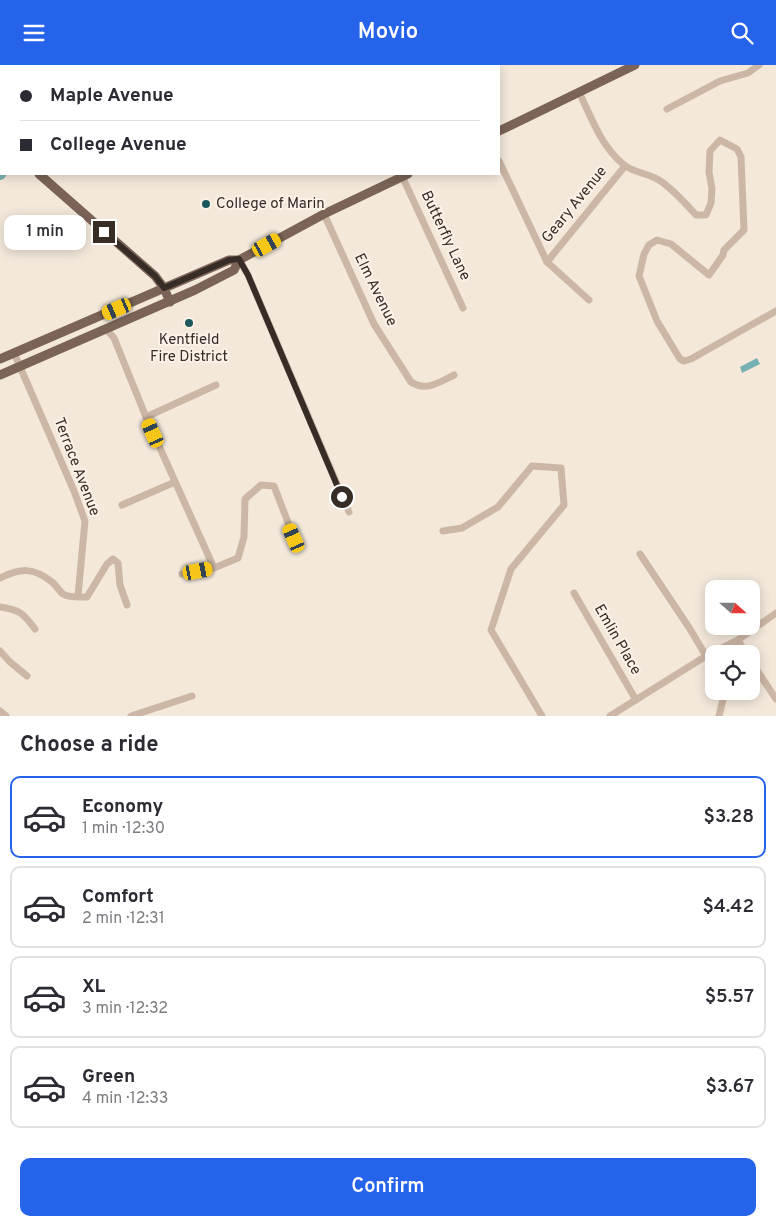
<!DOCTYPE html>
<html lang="en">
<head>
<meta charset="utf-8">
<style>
  :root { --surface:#fff; --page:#f2f2f3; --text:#2b2b33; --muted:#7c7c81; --line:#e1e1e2; --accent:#2563eb }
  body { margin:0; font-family:Overpass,sans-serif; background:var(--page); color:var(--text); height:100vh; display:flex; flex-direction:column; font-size:19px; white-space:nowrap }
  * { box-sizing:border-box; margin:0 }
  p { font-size:16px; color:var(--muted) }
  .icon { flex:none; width:28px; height:28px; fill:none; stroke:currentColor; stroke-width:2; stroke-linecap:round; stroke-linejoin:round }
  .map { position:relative; height:651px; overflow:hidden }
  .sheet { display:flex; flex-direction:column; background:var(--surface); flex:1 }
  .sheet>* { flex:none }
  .top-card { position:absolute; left:0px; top:0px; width:500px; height:110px; box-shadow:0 2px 12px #0003; display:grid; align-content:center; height:110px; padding:0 20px; background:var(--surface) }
  .needle { width:32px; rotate:111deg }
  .controls { position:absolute; left:705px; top:515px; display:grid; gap:10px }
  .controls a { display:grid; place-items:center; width:55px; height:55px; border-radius:10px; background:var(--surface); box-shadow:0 2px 12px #0003; font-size:25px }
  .end { position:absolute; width:22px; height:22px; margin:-11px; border:6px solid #382c27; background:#fff; box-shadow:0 0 0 2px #fff }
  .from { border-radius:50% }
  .bubble { position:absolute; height:35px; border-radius:10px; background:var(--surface); box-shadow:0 2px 12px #0003; font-size:16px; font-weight:600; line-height:35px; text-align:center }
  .car { position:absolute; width:15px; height:30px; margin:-15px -8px; border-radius:6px; box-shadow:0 0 4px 1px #0007; background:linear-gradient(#f5c518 24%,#345 0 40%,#f5c518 0 76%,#345 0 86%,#f5c518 0) }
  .top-card b { display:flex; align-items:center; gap:18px; height:48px; font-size:19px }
  .top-card b+b { border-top:1px solid var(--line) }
  .top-card i { width:12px; height:12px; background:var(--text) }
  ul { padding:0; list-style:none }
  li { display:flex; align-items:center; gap:15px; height:82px; margin:0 10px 8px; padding:0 10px; border:2px solid var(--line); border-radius:10px }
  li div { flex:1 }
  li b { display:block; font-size:19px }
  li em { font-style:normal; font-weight:600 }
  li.current { border-color:var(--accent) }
  li>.icon { width:45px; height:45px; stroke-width:1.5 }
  h2 { padding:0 20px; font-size:22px; line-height:60px }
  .primary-button { display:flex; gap:10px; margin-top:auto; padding:10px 20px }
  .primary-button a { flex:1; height:58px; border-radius:10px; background:var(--accent); color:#fff; font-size:20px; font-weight:600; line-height:58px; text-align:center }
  header { display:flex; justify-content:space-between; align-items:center; height:65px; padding:0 20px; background:var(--accent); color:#fff; font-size:22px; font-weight:600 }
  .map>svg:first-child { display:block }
  .water { fill:#77b0b2 }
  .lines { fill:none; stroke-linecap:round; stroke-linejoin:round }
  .river { stroke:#77b0b2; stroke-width:12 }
  .minor { stroke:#ccb7a6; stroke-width:7 }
  .major { stroke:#7b6357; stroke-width:9 }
  .route { stroke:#382c27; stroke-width:6 }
  .poi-dot { fill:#1a585c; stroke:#fbf2e7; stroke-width:2 }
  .labels { text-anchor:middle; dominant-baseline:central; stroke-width:4; stroke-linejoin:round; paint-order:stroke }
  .poi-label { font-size:15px; fill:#382c27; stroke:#fbf2e7; text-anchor:start }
  .street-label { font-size:15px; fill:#382c27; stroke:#fbf2e7 }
</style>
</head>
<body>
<header><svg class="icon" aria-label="menu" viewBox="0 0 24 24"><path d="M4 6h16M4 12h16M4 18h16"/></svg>Movio<svg class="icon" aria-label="search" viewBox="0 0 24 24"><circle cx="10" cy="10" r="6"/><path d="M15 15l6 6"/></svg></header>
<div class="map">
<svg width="776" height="651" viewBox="0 0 776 651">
  <rect width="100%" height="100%" fill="#f3e8da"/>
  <path class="water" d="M 757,293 L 760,299 L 742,308 L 740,302 Z"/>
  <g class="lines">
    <g class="river">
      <path d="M 62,1 L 62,0"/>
      <path d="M 0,109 L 1,107"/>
    </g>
    <g class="minor">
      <path d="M 377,0 L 378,1"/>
      <path d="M 450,1 L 451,0"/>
      <path d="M 579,27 C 591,52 601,81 623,99 C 633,108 648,108 659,115 C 673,124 685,138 696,150 L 706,150 L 711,138 L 712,124 L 709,107 L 710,86 L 720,75 L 737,84 L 741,92 L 744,165 L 724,185 L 723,190 L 709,210 L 671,179 L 657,175 L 649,180 L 644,189 L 639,211 L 657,256 L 680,294 L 684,296 L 691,294 L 776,246"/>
      <path d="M 667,44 L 720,16 L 748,8 L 759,0"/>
      <path d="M 499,96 L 547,197 L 589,235"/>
      <path d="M 402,111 L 463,243"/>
      <path d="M 324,149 L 374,259 L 411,317 C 426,327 440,317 454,310"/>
      <path d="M 239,195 L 248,210 L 349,447"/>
      <path d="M 547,197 L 625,101"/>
      <path d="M 106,264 L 114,273 L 146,352 L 214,503"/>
      <path d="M 14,288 L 74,426 L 85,456 L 78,531"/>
      <path d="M 146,352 L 216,320"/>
      <path d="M 122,440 L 175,417"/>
      <path d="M 443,466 L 462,463 L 498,442 L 532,401 L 561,403 L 564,440 L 511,504 L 491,565 L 542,651"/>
      <path d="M 640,489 L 690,564 L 706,591"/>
      <path d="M 182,509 L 214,503 L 238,493 L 244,472 L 245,434 L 261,420 L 274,421 L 294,473"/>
      <path d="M 0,513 C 21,503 33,502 52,517 C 56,520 59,526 63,529 C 70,533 79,532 87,532 L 107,499 L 113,494 L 118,498 L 120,520 L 127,540"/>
      <path d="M 574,528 L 636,635"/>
      <path d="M 0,542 C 20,545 23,548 35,564"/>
      <path d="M 738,575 L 746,589"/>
      <path d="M 0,586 L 10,597 L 27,611"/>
      <path d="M 734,589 L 738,575"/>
      <path d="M 751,596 L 776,634"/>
      <path d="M 0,646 L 6,651"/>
      <path d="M 131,651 L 192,631"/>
      <path d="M 610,651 L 706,591 L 738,575 L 776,548"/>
      <path d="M 719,651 L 725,626"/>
    </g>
    <g class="major">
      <path d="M 499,66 L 635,0"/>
      <path d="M 0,73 L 1,74"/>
      <path d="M 39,109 L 155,211 L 164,223 L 170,237"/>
      <path d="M 0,294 L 229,195 L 239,195 L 324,149 L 408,109"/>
      <path d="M 0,310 L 195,225 L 234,205 L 239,195"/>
    </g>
  </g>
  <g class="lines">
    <path class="route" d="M 104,167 L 155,211 L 164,223 L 229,195 L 239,194 L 248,210 L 342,432"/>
  </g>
  <g class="poi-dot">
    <circle cx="206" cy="139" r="5"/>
    <circle cx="189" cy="258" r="5"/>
  </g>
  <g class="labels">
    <g class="poi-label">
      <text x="216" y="139">College of Marin</text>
      <text x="189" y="275" text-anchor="middle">Kentfield<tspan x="189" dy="17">Fire District</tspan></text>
    </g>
    <g class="street-label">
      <text transform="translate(575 140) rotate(-51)">Geary Avenue</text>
      <text transform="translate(445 171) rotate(65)">Butterfly Lane</text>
      <text transform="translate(375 225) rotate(64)">Elm Avenue</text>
      <text transform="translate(76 402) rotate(69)">Terrace Avenue</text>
      <text transform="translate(617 575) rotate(60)">Emlin Place</text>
    </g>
  </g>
</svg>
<div class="controls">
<a><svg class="needle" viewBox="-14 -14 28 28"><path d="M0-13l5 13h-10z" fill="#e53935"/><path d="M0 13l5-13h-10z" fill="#7c7c81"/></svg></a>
<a><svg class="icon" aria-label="locate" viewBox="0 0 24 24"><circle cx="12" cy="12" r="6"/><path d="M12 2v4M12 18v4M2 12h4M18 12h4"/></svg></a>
</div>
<i class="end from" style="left:342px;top:432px"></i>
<i class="end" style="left:104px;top:167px"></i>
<div class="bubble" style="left:4px;top:150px;width:82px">1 min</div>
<i class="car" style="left:267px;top:180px;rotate:61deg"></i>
<i class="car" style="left:117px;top:244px;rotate:247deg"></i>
<i class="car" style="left:153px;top:368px;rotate:336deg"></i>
<i class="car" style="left:294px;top:473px;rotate:336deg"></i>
<i class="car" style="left:198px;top:506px;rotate:79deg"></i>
<div class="top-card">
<b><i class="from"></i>Maple Avenue</b>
<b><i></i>College Avenue</b>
</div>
</div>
<section class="sheet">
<h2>Choose a ride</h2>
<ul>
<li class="current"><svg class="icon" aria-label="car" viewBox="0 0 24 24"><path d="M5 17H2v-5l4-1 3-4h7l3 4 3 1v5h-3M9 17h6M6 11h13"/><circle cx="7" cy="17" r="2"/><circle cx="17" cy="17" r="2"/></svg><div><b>Economy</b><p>1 min · 12:30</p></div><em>$3.28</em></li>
<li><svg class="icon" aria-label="car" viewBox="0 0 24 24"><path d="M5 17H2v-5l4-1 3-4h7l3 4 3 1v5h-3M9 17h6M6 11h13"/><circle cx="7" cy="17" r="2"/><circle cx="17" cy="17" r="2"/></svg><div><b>Comfort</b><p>2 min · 12:31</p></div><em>$4.42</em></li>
<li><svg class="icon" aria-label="car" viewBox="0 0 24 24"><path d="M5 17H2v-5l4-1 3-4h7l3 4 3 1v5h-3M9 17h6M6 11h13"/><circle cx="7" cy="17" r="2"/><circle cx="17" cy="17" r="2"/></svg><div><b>XL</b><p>3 min · 12:32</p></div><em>$5.57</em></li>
<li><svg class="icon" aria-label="car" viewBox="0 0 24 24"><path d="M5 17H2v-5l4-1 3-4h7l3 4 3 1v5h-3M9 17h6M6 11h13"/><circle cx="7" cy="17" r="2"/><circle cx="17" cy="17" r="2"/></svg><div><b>Green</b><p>4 min · 12:33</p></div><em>$3.67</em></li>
</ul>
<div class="primary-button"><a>Confirm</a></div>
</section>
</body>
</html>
